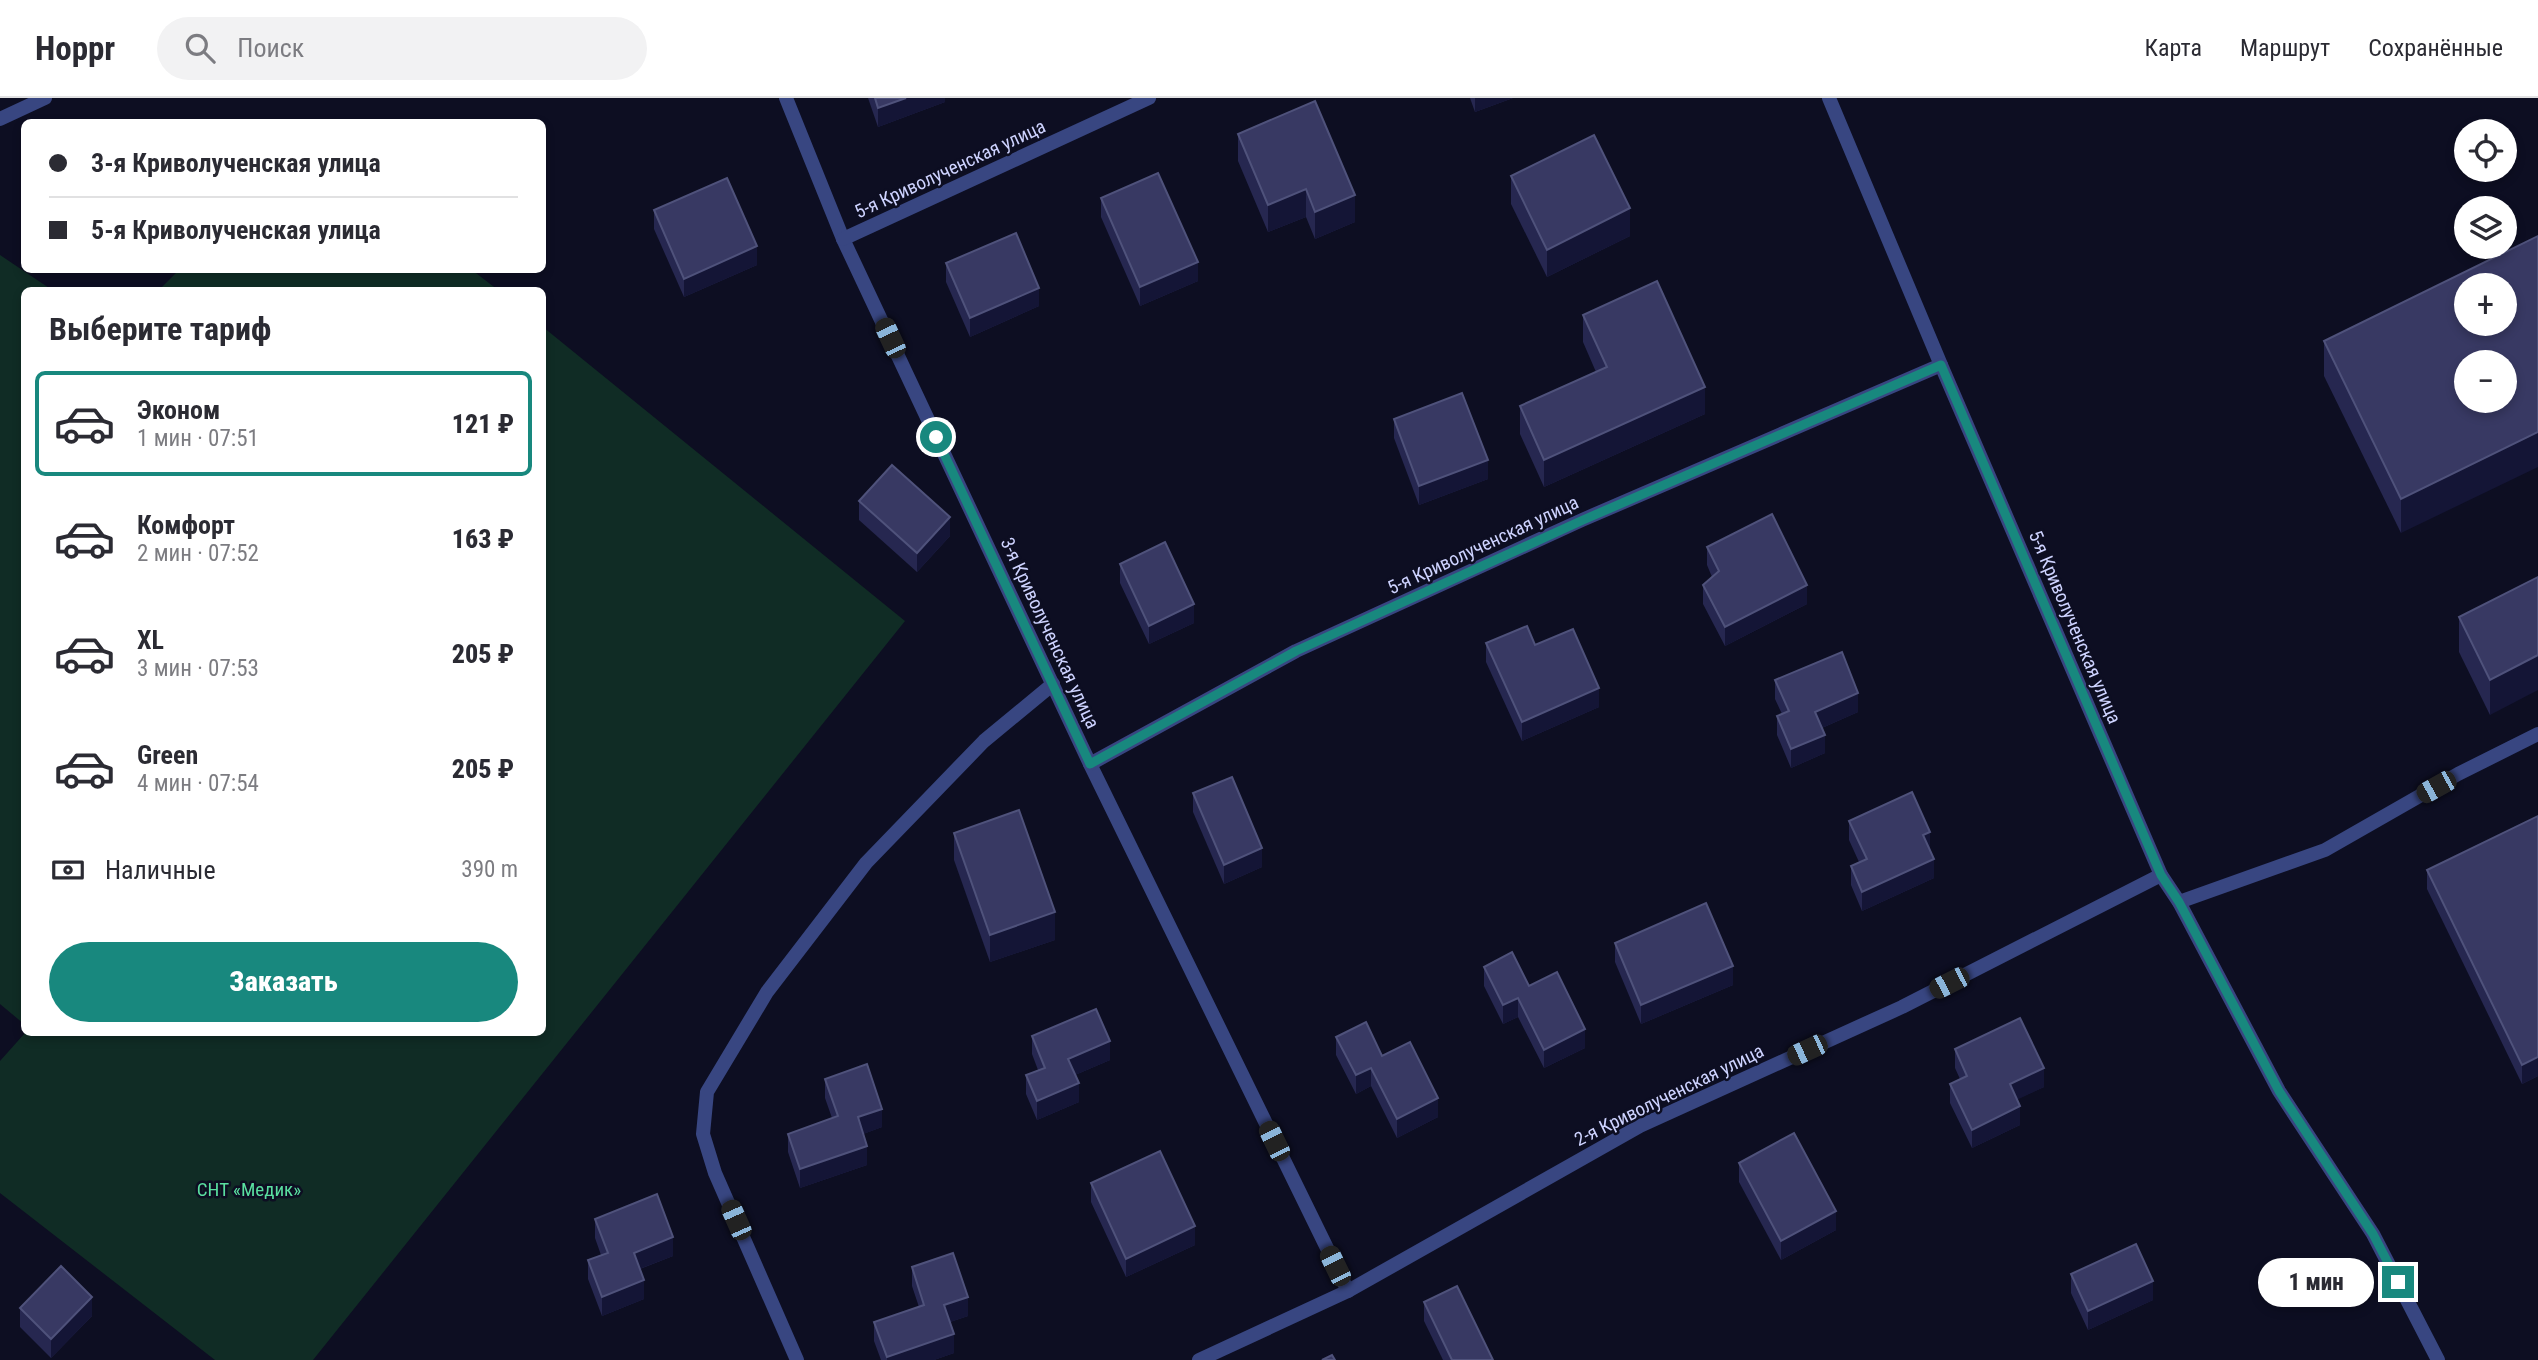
<!DOCTYPE html>
<html lang="ru">
<head>
<meta charset="utf-8">
<style>
  :root { --surface:#fff; --page:#f2f2f3; --text:#2b2b33; --muted:#7c7c81; --line:#e1e1e2; --accent:#18887e }
  body { margin:0; font-family:"Roboto Condensed",sans-serif; background:var(--page); color:var(--text); height:100vh; display:flex; flex-direction:column; font-size:26px; white-space:nowrap }
  * { box-sizing:border-box; margin:0 }
  p { font-size:23px; color:var(--muted) }
  .icon { flex:none; width:38px; height:38px; fill:none; stroke:currentColor; stroke-width:2; stroke-linecap:round; stroke-linejoin:round }
  .map { position:relative; flex:1; overflow:hidden }
  .sheet { position:absolute; left:21px; top:189px; width:525px; height:749px; display:flex; flex-direction:column; background:var(--surface); border-radius:10px; box-shadow:0 4px 10px #0003 }
  .sheet>* { flex:none }
  .guide { position:absolute; left:21px; top:21px; width:525px; height:154px; border-radius:10px; box-shadow:0 4px 10px #0003; display:grid; align-content:center; height:154px; padding:0 28px; background:var(--surface) }
  .buttons { position:absolute; left:2454px; top:21px; display:grid; gap:14px }
  .buttons a { display:grid; place-items:center; width:63px; height:63px; border-radius:50%; background:var(--surface); box-shadow:0 4px 10px #0003; font-size:35px }
  .end { position:absolute; width:32px; height:32px; margin:-16px; border:9px solid #18887e; background:#fff; box-shadow:0 0 0 4px #fff }
  .from { border-radius:50% }
  .bubble { position:absolute; height:49px; border-radius:24px; background:var(--surface); box-shadow:0 4px 10px #0003; font-size:23px; font-weight:800; line-height:49px; text-align:center }
  .car { position:absolute; width:21px; height:42px; margin:-21px -10px; border-radius:9px; box-shadow:0 0 5px 2px #0007; background:linear-gradient(#222 24%,#8ab4d8 0 40%,#222 0 76%,#8ab4d8 0 86%,#222 0) }
  .guide b { display:flex; align-items:center; gap:24px; height:66px; font-size:26px }
  .guide b+b { border-top:2px solid var(--line) }
  .guide i { width:18px; height:18px; background:var(--text) }
  ul { padding:0; list-style:none }
  li { display:flex; align-items:center; gap:21px; height:105px; margin:0 14px 10px; padding:0 14px; border:4px solid transparent; border-radius:10px }
  li div { flex:1 }
  li b { display:block; font-size:26px }
  li em { font-style:normal; font-weight:800 }
  li.on { border-color:var(--accent) }
  li>.icon { width:63px; height:63px; stroke-width:1.5 }
  h2 { padding:0 28px; font-size:32px; line-height:84px }
  .pay { display:flex; align-items:center; gap:18px; height:77px; padding:0 28px; font-size:26px }
  .pay p { margin-inline-start:auto }
  .primary-button { display:flex; gap:14px; margin-top:auto; padding:14px 28px }
  .primary-button a { flex:1; height:80px; border-radius:42px; background:var(--accent); color:#fff; font-size:28px; font-weight:800; line-height:80px; text-align:center }
  header { display:flex; align-items:center; gap:42px; box-sizing:border-box; height:98px; padding:0 35px; background:var(--surface); border-bottom:2px solid var(--line) }
  header strong { font-size:33px }
  nav { display:flex; gap:38px; margin-inline-start:auto; font-size:24px }
  .search { width:490px; height:63px; background:var(--page); display:flex; align-items:center; gap:18px; box-sizing:border-box; padding:0 24px; border-radius:38px; color:var(--muted); font-size:26px }
  .map>svg:first-child { display:block }
  .green { fill:#102c25 }
  .lines { fill:none; stroke-linecap:round; stroke-linejoin:round }
  .lane { stroke:#384681; stroke-width:14 }
  .street { stroke:#384681; stroke-width:14 }
  .wall { fill:#262750 }
  .shaded-wall { fill:#141536 }
  .building { fill:#383963; stroke:#4f527b; stroke-width:2; fill-rule:evenodd }
  .route { stroke:#18887e; stroke-width:9 }
  .labels { text-anchor:middle; dominant-baseline:central; stroke-width:5; stroke-linejoin:round; paint-order:stroke }
  .street-label { font-size:19px; fill:#ced3ff; stroke:#0d0e22 }
  .park-label { font-size:19px; fill:#5adfa0; stroke:#0d0e22 }
</style>
</head>
<body>
<header>
<strong>Hoppr</strong>
<div class="search"><svg class="icon" aria-label="search" viewBox="0 0 24 24"><circle cx="10" cy="10" r="6"/><path d="M15 15l6 6"/></svg>Поиск</div>
<nav><a>Карта</a><a>Маршрут</a><a>Сохранённые</a></nav>
</header>
<div class="map">
<svg width="2538" height="1262" viewBox="0 0 2538 1262">
  <rect width="100%" height="100%" fill="#0d0e22"/>
  <g class="green">
    <path d="M 0,157 L 52,192 L 24,192 L 24,926 L 0,906 Z"/>
    <path d="M 179,172 L 472,172 L 498,192 L 159,192 Z"/>
    <path d="M 543,229 L 905,523 L 313,1262 L 215,1262 L 0,1095 L 0,963 L 25,935 L 542,934 Z"/>
  </g>
  <g class="lines">
    <path class="lane" d="M 2179,804 L 2325,752 L 2458,676 L 2538,636"/>
    <g class="street">
      <path d="M 786,0 L 843,141 L 1090,666 L 1348,1193"/>
      <path d="M 1829,0 L 1941,267 L 2161,777 L 2179,804 L 2279,993 L 2373,1136 L 2438,1262"/>
      <path d="M 0,21 L 45,0"/>
      <path d="M 843,141 L 1149,0"/>
      <path d="M 1090,666 L 1296,553 L 1582,422 L 1941,267"/>
      <path d="M 797,1262 L 715,1075 L 703,1036 L 707,994 L 767,894 L 866,765 L 984,643 L 1053,586"/>
      <path d="M 1199,1262 L 1348,1193 L 1640,1028 L 1902,909 L 2161,777"/>
    </g>
  </g>
  <g class="wall">
    <path d="M 868,0 L 945,0 L 945,4 L 878,29 Z"/>
    <path d="M 1470,0 L 1513,0 L 1475,14 Z"/>
    <path d="M 1238,36 L 1355,124 L 1315,141 L 1306,119 L 1268,134 L 1238,63 Z"/>
    <path d="M 1511,78 L 1630,138 L 1547,179 L 1511,106 Z"/>
    <path d="M 1101,100 L 1198,183 L 1140,208 L 1101,119 Z"/>
    <path d="M 654,112 L 757,167 L 684,199 L 654,131 Z"/>
    <path d="M 2538,138 L 2401,435 L 2324,278 L 2324,243 Z"/>
    <path d="M 946,165 L 1039,208 L 970,239 L 946,184 Z"/>
    <path d="M 1583,217 L 1705,316 L 1544,389 L 1520,336 L 1520,308 L 1596,274 L 1583,244 Z"/>
    <path d="M 1394,321 L 1488,381 L 1419,407 L 1394,340 Z"/>
    <path d="M 859,403 L 950,438 L 917,474 L 859,422 Z"/>
    <path d="M 1707,449 L 1807,506 L 1725,548 L 1703,506 L 1703,487 L 1712,479 L 1707,467 Z"/>
    <path d="M 1120,466 L 1194,525 L 1149,546 L 1120,485 Z"/>
    <path d="M 2538,479 L 2490,617 L 2459,554 L 2459,519 Z"/>
    <path d="M 1486,545 L 1535,547 L 1599,609 L 1522,643 L 1486,564 Z"/>
    <path d="M 1775,582 L 1858,614 L 1822,630 L 1825,655 L 1791,670 L 1777,637 L 1777,618 L 1782,616 L 1775,601 Z"/>
    <path d="M 1193,695 L 1262,769 L 1224,786 L 1193,714 Z"/>
    <path d="M 2538,718 L 2538,978 L 2522,986 L 2427,791 L 2427,772 Z"/>
    <path d="M 1849,723 L 1930,752 L 1934,780 L 1862,813 L 1851,787 L 1851,768 L 1859,764 L 1849,742 Z"/>
    <path d="M 954,735 L 1055,842 L 990,864 L 954,762 Z"/>
    <path d="M 1615,845 L 1733,887 L 1641,926 L 1615,864 Z"/>
    <path d="M 1484,869 L 1585,950 L 1544,970 L 1518,919 L 1503,926 L 1484,888 Z"/>
    <path d="M 1032,938 L 1110,962 L 1075,977 L 1079,1004 L 1037,1022 L 1026,996 L 1026,977 L 1038,972 L 1032,956 Z"/>
    <path d="M 1336,939 L 1382,958 L 1438,1019 L 1397,1040 L 1371,988 L 1356,996 L 1336,957 Z"/>
    <path d="M 1955,951 L 2044,989 L 2017,1001 L 2020,1027 L 1972,1050 L 1950,1005 L 1950,986 L 1960,981 L 1955,970 Z"/>
    <path d="M 825,981 L 882,1029 L 863,1036 L 867,1067 L 800,1090 L 788,1054 L 788,1036 L 832,1020 L 825,1000 Z"/>
    <path d="M 1739,1065 L 1836,1132 L 1781,1162 L 1739,1084 Z"/>
    <path d="M 1091,1085 L 1195,1147 L 1126,1179 L 1091,1104 Z"/>
    <path d="M 595,1121 L 673,1158 L 640,1171 L 644,1201 L 602,1218 L 588,1181 L 588,1162 L 601,1157 L 595,1140 Z"/>
    <path d="M 912,1169 L 968,1218 L 950,1224 L 954,1255 L 934,1262 L 881,1262 L 874,1243 L 874,1224 L 919,1209 L 912,1188 Z"/>
    <path d="M 2071,1176 L 2153,1202 L 2088,1232 L 2071,1195 Z"/>
    <path d="M 1424,1204 L 1493,1262 L 1443,1262 L 1424,1223 Z"/>
    <path d="M 20,1210 L 92,1218 L 51,1260 L 20,1229 Z"/>
  </g>
  <g class="shaded-wall">
    <path d="M 906,0 L 945,0 L 945,4 L 878,29 L 878,10 Z"/>
    <path d="M 1475,0 L 1513,0 L 1475,14 Z"/>
    <path d="M 1306,91 L 1306,119 L 1268,134 L 1268,107 Z"/>
    <path d="M 1355,97 L 1355,124 L 1315,141 L 1315,114 Z"/>
    <path d="M 1630,110 L 1630,138 L 1547,179 L 1547,152 Z"/>
    <path d="M 757,148 L 757,167 L 684,199 L 684,181 Z"/>
    <path d="M 1198,164 L 1198,183 L 1140,208 L 1140,189 Z"/>
    <path d="M 1039,190 L 1039,208 L 970,239 L 970,220 Z"/>
    <path d="M 1705,289 L 1705,316 L 1544,389 L 1544,362 Z"/>
    <path d="M 2538,334 L 2538,369 L 2401,435 L 2401,401 Z"/>
    <path d="M 1488,362 L 1488,381 L 1419,407 L 1419,388 Z"/>
    <path d="M 950,419 L 950,438 L 917,474 L 917,455 Z"/>
    <path d="M 1807,487 L 1807,506 L 1725,548 L 1725,529 Z"/>
    <path d="M 1194,506 L 1194,525 L 1149,546 L 1149,528 Z"/>
    <path d="M 2538,557 L 2538,592 L 2490,617 L 2490,582 Z"/>
    <path d="M 1599,590 L 1599,609 L 1522,643 L 1522,624 Z"/>
    <path d="M 1858,595 L 1858,614 L 1815,633 L 1815,614 Z"/>
    <path d="M 1825,637 L 1825,655 L 1791,670 L 1791,651 Z"/>
    <path d="M 1930,734 L 1930,753 L 1923,737 Z"/>
    <path d="M 1262,750 L 1262,769 L 1224,786 L 1224,767 Z"/>
    <path d="M 1934,761 L 1934,780 L 1862,813 L 1862,794 Z"/>
    <path d="M 1055,814 L 1055,842 L 990,864 L 990,837 Z"/>
    <path d="M 1733,868 L 1733,887 L 1641,926 L 1641,907 Z"/>
    <path d="M 1518,900 L 1518,919 L 1503,926 L 1503,907 Z"/>
    <path d="M 1585,931 L 1585,950 L 1544,970 L 1544,952 Z"/>
    <path d="M 1110,943 L 1110,962 L 1068,980 L 1068,961 Z"/>
    <path d="M 2538,959 L 2538,978 L 2522,986 L 2522,967 Z"/>
    <path d="M 1371,970 L 1371,988 L 1356,996 L 1356,977 Z"/>
    <path d="M 2044,970 L 2044,989 L 2010,1005 L 2010,986 Z"/>
    <path d="M 1079,985 L 1079,1004 L 1037,1022 L 1037,1003 Z"/>
    <path d="M 1438,1000 L 1438,1019 L 1397,1040 L 1397,1021 Z"/>
    <path d="M 2020,1008 L 2020,1027 L 1972,1050 L 1972,1032 Z"/>
    <path d="M 882,1011 L 882,1029 L 858,1038 L 858,1019 Z"/>
    <path d="M 867,1048 L 867,1067 L 800,1090 L 800,1071 Z"/>
    <path d="M 1836,1113 L 1836,1132 L 1781,1162 L 1781,1143 Z"/>
    <path d="M 1195,1128 L 1195,1147 L 1126,1179 L 1126,1161 Z"/>
    <path d="M 673,1139 L 673,1158 L 634,1173 L 634,1155 Z"/>
    <path d="M 644,1182 L 644,1201 L 602,1218 L 602,1199 Z"/>
    <path d="M 2153,1183 L 2153,1202 L 2088,1232 L 2088,1213 Z"/>
    <path d="M 92,1199 L 92,1218 L 51,1260 L 51,1241 Z"/>
    <path d="M 968,1199 L 968,1218 L 944,1226 L 944,1207 Z"/>
    <path d="M 954,1236 L 954,1255 L 934,1262 L 887,1262 L 887,1259 Z"/>
  </g>
  <g class="building">
    <path d="M 875,0 L 906,0 L 878,10 Z"/>
    <path d="M 1315,3 L 1355,97 L 1315,114 L 1306,91 L 1268,107 L 1238,36 Z"/>
    <path d="M 1594,37 L 1630,110 L 1547,152 L 1511,78 Z"/>
    <path d="M 1158,75 L 1198,164 L 1140,189 L 1101,100 Z"/>
    <path d="M 727,80 L 757,148 L 684,181 L 654,112 Z"/>
    <path d="M 1016,135 L 1039,190 L 970,220 L 946,165 Z"/>
    <path d="M 2538,138 L 2538,334 L 2401,401 L 2324,243 ZM 2466,187 L 2504,187 L 2504,226 L 2466,226 ZM 2466,264 L 2504,264 L 2504,303 L 2466,303 Z"/>
    <path d="M 1657,183 L 1705,289 L 1544,362 L 1520,308 L 1607,269 L 1583,217 Z"/>
    <path d="M 1462,295 L 1488,362 L 1419,388 L 1394,321 Z"/>
    <path d="M 892,367 L 950,419 L 917,455 L 859,403 Z"/>
    <path d="M 1772,416 L 1807,487 L 1725,529 L 1703,487 L 1719,473 L 1707,449 Z"/>
    <path d="M 1165,444 L 1194,506 L 1149,528 L 1120,466 Z"/>
    <path d="M 2538,479 L 2538,557 L 2490,582 L 2459,519 Z"/>
    <path d="M 1527,528 L 1535,547 L 1573,531 L 1599,590 L 1522,624 L 1486,545 Z"/>
    <path d="M 1842,554 L 1858,595 L 1815,614 L 1825,637 L 1791,651 L 1777,618 L 1789,613 L 1775,582 Z"/>
    <path d="M 1232,679 L 1262,750 L 1224,767 L 1193,695 Z"/>
    <path d="M 1912,694 L 1930,734 L 1923,737 L 1934,761 L 1862,794 L 1851,768 L 1867,761 L 1849,723 Z"/>
    <path d="M 1019,712 L 1055,814 L 990,837 L 954,735 Z"/>
    <path d="M 2538,718 L 2538,959 L 2522,967 L 2427,772 Z"/>
    <path d="M 1706,805 L 1733,868 L 1641,907 L 1615,845 Z"/>
    <path d="M 1512,854 L 1529,888 L 1557,874 L 1585,931 L 1544,952 L 1518,900 L 1503,907 L 1484,869 Z"/>
    <path d="M 1096,911 L 1110,943 L 1068,961 L 1079,985 L 1037,1003 L 1026,977 L 1045,970 L 1032,938 Z"/>
    <path d="M 2020,920 L 2044,970 L 2010,986 L 2020,1008 L 1972,1032 L 1950,986 L 1967,978 L 1955,951 Z"/>
    <path d="M 1366,924 L 1382,958 L 1410,944 L 1438,1000 L 1397,1021 L 1371,970 L 1356,977 L 1336,939 Z"/>
    <path d="M 867,966 L 882,1011 L 858,1019 L 867,1048 L 800,1071 L 788,1036 L 838,1018 L 825,981 Z"/>
    <path d="M 1794,1035 L 1836,1113 L 1781,1143 L 1739,1065 Z"/>
    <path d="M 1160,1053 L 1195,1128 L 1126,1161 L 1091,1085 Z"/>
    <path d="M 657,1096 L 673,1139 L 634,1155 L 644,1182 L 602,1199 L 588,1162 L 608,1155 L 595,1121 Z"/>
    <path d="M 2136,1146 L 2153,1183 L 2088,1213 L 2071,1176 Z"/>
    <path d="M 953,1155 L 968,1199 L 944,1207 L 954,1236 L 887,1259 L 874,1224 L 924,1207 L 912,1169 Z"/>
    <path d="M 61,1168 L 92,1199 L 51,1241 L 20,1210 Z"/>
    <path d="M 1457,1188 L 1493,1262 L 1452,1262 L 1424,1204 Z"/>
    <path d="M 1332,1257 L 1335,1262 L 1322,1262 Z"/>
  </g>
  <g class="lines">
    <path class="route" d="M 936,339 L 1090,666 L 1296,553 L 1583,422 L 1941,267 L 2161,777 L 2179,804 L 2279,993 L 2373,1136 L 2398,1184"/>
  </g>
  <g class="labels">
    <g class="street-label">
      <text transform="translate(950 71) rotate(-25)">5-я Криволученская улица</text>
      <text transform="translate(1483 447) rotate(-25)">5-я Криволученская улица</text>
      <text transform="translate(2075 529) rotate(67)">5-я Криволученская улица</text>
      <text transform="translate(1050 535) rotate(65)">3-я Криволученская улица</text>
      <text transform="translate(1669 997) rotate(-26)">2-я Криволученская улица</text>
    </g>
    <g class="park-label">
      <text x="249" y="1091">СНТ «Медик»</text>
    </g>
  </g>
</svg>
<div class="buttons">
<a><svg class="icon" aria-label="locate" viewBox="0 0 24 24"><circle cx="12" cy="12" r="6"/><path d="M12 2v4M12 18v4M2 12h4M18 12h4"/></svg></a>
<a><svg class="icon" aria-label="layers" viewBox="0 0 24 24"><path d="M12 4l9 5-9 5-9-5zM3 14l9 5 9-5"/></svg></a>
<a>+</a>
<a>−</a>
</div>
<i class="end from" style="left:936px;top:339px"></i>
<i class="end" style="left:2398px;top:1184px"></i>
<div class="bubble" style="left:2258px;top:1160px;width:116px">1 мин</div>
<i class="car" style="left:890px;top:240px;rotate:335deg"></i>
<i class="car" style="left:2436px;top:689px;rotate:241deg"></i>
<i class="car" style="left:1949px;top:885px;rotate:243deg"></i>
<i class="car" style="left:1807px;top:952px;rotate:245deg"></i>
<i class="car" style="left:1274px;top:1043px;rotate:334deg"></i>
<i class="car" style="left:736px;top:1122px;rotate:336deg"></i>
<i class="car" style="left:1335px;top:1168px;rotate:334deg"></i>
<div class="guide">
<b><i class="from"></i>3-я Криволученская улица</b>
<b><i></i>5-я Криволученская улица</b>
</div>
<section class="sheet">
<h2>Выберите тариф</h2>
<ul>
<li class="on"><svg class="icon" aria-label="car" viewBox="0 0 24 24"><path d="M5 17H2v-5l4-1 3-4h7l3 4 3 1v5h-3M9 17h6M6 11h13"/><circle cx="7" cy="17" r="2"/><circle cx="17" cy="17" r="2"/></svg><div><b>Эконом</b><p>1 мин · 07:51</p></div><em>121 ₽</em></li>
<li><svg class="icon" aria-label="car" viewBox="0 0 24 24"><path d="M5 17H2v-5l4-1 3-4h7l3 4 3 1v5h-3M9 17h6M6 11h13"/><circle cx="7" cy="17" r="2"/><circle cx="17" cy="17" r="2"/></svg><div><b>Комфорт</b><p>2 мин · 07:52</p></div><em>163 ₽</em></li>
<li><svg class="icon" aria-label="car" viewBox="0 0 24 24"><path d="M5 17H2v-5l4-1 3-4h7l3 4 3 1v5h-3M9 17h6M6 11h13"/><circle cx="7" cy="17" r="2"/><circle cx="17" cy="17" r="2"/></svg><div><b>XL</b><p>3 мин · 07:53</p></div><em>205 ₽</em></li>
<li><svg class="icon" aria-label="car" viewBox="0 0 24 24"><path d="M5 17H2v-5l4-1 3-4h7l3 4 3 1v5h-3M9 17h6M6 11h13"/><circle cx="7" cy="17" r="2"/><circle cx="17" cy="17" r="2"/></svg><div><b>Green</b><p>4 мин · 07:54</p></div><em>205 ₽</em></li>
</ul>
<div class="pay"><svg class="icon" aria-label="cash" viewBox="0 0 24 24"><path d="M3 7h18v10H3z"/><circle cx="12" cy="12" r="2"/></svg>Наличные<p>390 m</p></div>
<div class="primary-button"><a>Заказать</a></div>
</section>
</div>
</body>
</html>
